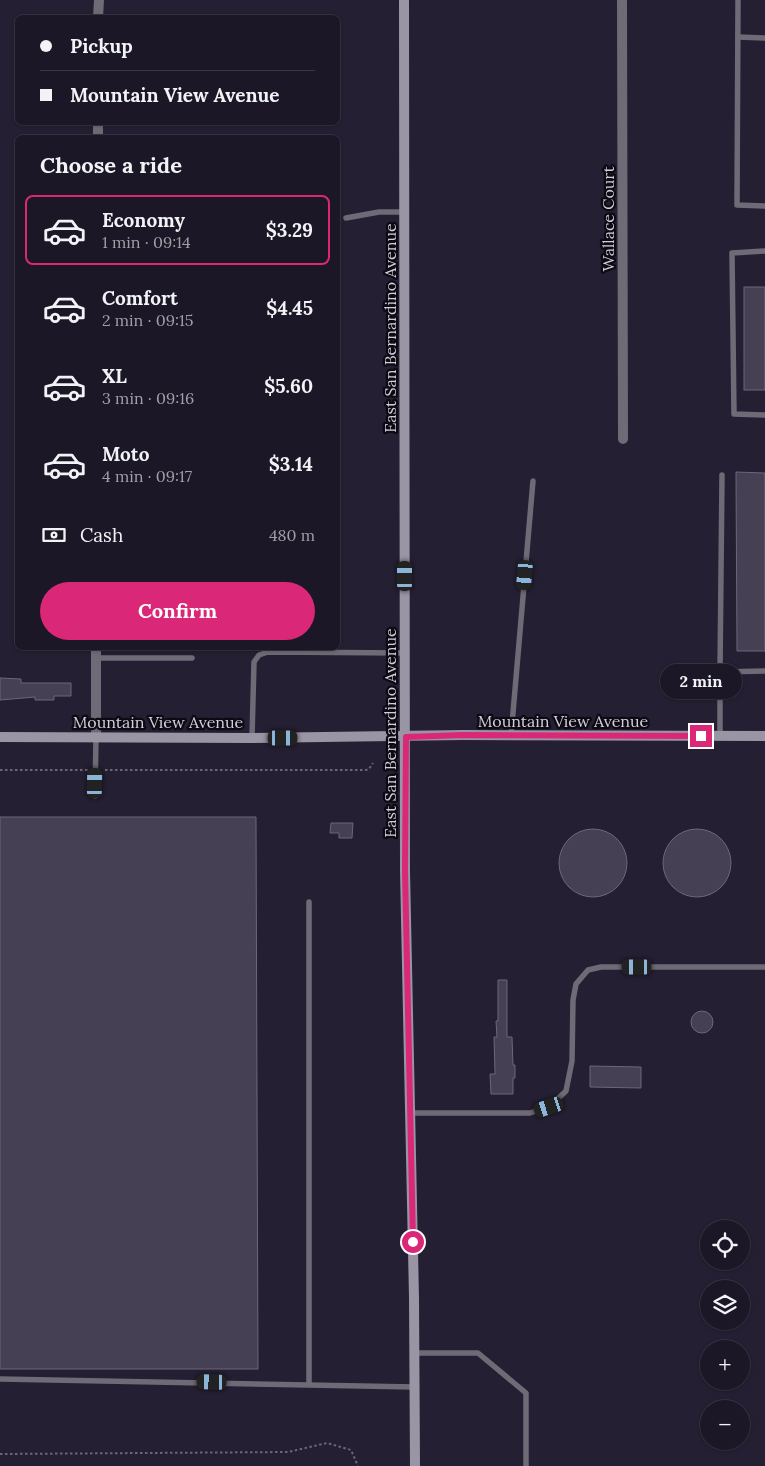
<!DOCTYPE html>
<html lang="en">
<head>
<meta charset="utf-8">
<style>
  :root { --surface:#1b1726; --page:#282432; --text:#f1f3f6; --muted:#a09fa7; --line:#393643; --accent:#db2777 }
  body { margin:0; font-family:Lora,serif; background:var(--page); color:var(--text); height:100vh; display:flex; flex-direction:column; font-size:19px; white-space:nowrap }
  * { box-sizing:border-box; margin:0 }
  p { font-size:16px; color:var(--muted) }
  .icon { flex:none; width:28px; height:28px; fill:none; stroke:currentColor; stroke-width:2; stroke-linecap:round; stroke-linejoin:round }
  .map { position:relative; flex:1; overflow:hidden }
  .sheet { position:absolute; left:15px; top:135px; width:325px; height:515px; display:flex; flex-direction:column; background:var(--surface); border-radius:8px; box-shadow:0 1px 4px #0004,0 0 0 1px var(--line) }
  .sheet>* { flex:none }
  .guide { position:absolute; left:15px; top:15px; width:325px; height:110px; border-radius:8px; box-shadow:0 1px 4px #0004,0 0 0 1px var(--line); display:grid; align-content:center; height:110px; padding:0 25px; background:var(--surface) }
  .controls { position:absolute; left:700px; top:1220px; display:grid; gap:10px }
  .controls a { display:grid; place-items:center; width:50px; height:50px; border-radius:50%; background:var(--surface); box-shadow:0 1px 4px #0004,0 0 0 1px var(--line); font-size:25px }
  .end { position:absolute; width:22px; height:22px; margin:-11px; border:6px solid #db2777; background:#fff; box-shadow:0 0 0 2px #fff }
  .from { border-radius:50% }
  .bubble { position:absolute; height:35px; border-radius:18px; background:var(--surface); box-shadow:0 1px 4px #0004,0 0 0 1px var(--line); font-size:16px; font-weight:700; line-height:35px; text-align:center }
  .car { position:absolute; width:15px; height:30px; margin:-15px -8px; border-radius:6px; box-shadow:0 0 4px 1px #0007; background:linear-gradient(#222 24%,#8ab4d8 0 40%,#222 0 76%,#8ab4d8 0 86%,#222 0) }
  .guide b { display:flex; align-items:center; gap:18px; height:48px; font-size:19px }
  .guide b+b { border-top:1px solid var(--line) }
  .guide i { width:12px; height:12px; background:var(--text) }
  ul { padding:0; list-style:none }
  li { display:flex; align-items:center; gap:15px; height:70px; margin:0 10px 8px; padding:0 15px; border:2px solid transparent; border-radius:8px }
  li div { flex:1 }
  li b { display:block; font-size:19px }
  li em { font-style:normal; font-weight:700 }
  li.on { border-color:var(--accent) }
  li>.icon { width:45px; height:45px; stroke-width:1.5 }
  h2 { padding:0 25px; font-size:22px; line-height:60px }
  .pay { display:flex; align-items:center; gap:12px; height:55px; padding:0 25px; font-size:19px }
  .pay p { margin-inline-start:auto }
  .cta { display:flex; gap:10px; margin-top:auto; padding:10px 25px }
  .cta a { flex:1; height:58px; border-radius:30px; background:var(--accent); color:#fff; font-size:20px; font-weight:700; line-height:58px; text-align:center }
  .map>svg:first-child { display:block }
  .building { fill:#464055; stroke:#6d667d }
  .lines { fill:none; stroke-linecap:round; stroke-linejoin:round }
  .path { stroke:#6b6777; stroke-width:2; stroke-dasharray:2.5 2.5; stroke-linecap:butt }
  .lane { stroke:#6e6b76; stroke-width:5.5 }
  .street { stroke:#6e6b76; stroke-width:10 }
  .secondary { stroke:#9995a5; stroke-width:10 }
  .route { stroke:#db2777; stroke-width:6 }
  .labels { text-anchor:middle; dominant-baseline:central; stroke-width:4.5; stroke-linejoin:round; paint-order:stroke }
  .street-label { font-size:16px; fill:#d2cfdc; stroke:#0d0a13 }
</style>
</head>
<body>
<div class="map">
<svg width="765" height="1466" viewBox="0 0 765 1466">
  <rect width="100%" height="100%" fill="#241f32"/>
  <g class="building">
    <rect x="744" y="287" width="21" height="103"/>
    <path d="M 736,472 L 765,473 L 765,651 L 737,651 Z"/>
    <path d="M 0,678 L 21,679 L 21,683 L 71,683 L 71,696 L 54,696 L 54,700 L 35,700 L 35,697 L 0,700 Z"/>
    <path d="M 0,817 L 256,817 L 258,1369 L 0,1369 Z"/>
    <path d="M 331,823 L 353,823 L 352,838 L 339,838 L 339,833 L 330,833 Z"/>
    <circle cx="593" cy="863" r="34"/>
    <circle cx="697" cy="863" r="34"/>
    <path d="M 498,980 L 507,980 L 507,1037 L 512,1037 L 513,1065 L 515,1065 L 515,1078 L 513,1078 L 513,1094 L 491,1094 L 490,1074 L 495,1074 L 494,1037 L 497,1037 L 496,1021 L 498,1021 Z"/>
    <circle cx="702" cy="1022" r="11"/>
    <path d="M 590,1066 L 641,1067 L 641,1088 L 590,1087 Z"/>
  </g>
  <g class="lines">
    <g class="path">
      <path d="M 0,770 L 88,770"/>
      <path d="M 105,770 L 366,770 L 369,769 L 373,763"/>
      <path d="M 0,1454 L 288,1452 L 327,1443 L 351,1450 L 358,1466"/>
    </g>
    <g class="lane">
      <path d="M 738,0 L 737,205 L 765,206"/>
      <path d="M 738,37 L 765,38"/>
      <path d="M 346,218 L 379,212 L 404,212"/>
      <path d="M 765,251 L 732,253 L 734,414 L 765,415"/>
      <path d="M 96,658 L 192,658"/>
      <path d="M 720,672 L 722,475"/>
      <path d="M 511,736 L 533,481"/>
      <path d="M 720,736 L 720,672 L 765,671"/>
      <path d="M 252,738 L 254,662 L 259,655 L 268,652 L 405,653"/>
      <path d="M 95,796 L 96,737"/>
      <path d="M 410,1113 L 530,1113 L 549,1107 L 566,1091 L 572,1061 L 573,1000 L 576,984 L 588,970 L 601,967 L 765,967"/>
      <path d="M 414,1353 L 478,1353 L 526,1393 L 526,1466"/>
      <path d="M 0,1379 L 415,1387"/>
      <path d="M 309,1384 L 309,902"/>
    </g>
    <g class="street">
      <path d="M 622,0 L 623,439"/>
      <path d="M 98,18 L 99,0"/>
      <path d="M 98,138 L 98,122"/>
      <path d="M 96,737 L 96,648"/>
    </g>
    <g class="secondary">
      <path d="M 404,0 L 405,871 L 414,1298 L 415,1466"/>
      <path d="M 0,737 L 252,738 L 463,735 L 765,736"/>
    </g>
  </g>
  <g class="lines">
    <path class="route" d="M 413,1242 L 405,871 L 406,737 L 463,735 L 701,736"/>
  </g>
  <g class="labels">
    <g class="street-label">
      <text transform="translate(608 219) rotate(-90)">Wallace Court</text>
      <text transform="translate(390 328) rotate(-90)">East San Bernardino Avenue</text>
      <text x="563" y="721">Mountain View Avenue</text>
      <text x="158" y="722">Mountain View Avenue</text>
      <text transform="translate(390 733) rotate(-90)">East San Bernardino Avenue</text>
    </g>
  </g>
</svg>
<div class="controls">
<a><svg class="icon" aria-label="locate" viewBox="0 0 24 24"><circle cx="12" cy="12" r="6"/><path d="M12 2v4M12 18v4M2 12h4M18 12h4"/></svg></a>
<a><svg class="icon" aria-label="layers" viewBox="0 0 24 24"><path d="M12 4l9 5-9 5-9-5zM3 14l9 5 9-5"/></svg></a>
<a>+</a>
<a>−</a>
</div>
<i class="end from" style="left:413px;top:1242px"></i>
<i class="end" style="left:701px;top:736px"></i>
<div class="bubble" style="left:660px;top:664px;width:82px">2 min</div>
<i class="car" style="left:525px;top:575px;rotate:185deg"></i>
<i class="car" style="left:405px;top:576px;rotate:0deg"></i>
<i class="car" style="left:283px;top:738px;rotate:90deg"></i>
<i class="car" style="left:95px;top:783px;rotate:1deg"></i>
<i class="car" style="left:637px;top:967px;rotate:270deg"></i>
<i class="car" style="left:549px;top:1107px;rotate:252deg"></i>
<i class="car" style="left:212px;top:1382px;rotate:271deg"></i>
<div class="guide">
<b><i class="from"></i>Pickup</b>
<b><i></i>Mountain View Avenue</b>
</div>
<section class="sheet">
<h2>Choose a ride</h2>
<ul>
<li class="on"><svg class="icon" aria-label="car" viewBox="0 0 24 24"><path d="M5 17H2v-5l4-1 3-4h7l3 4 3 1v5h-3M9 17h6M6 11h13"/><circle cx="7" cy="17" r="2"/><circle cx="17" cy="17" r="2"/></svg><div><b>Economy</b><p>1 min · 09:14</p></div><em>$3.29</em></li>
<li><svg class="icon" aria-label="car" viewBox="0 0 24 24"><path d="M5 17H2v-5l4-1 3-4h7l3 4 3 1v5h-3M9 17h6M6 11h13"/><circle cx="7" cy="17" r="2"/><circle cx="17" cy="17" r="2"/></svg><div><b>Comfort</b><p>2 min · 09:15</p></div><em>$4.45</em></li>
<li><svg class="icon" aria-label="car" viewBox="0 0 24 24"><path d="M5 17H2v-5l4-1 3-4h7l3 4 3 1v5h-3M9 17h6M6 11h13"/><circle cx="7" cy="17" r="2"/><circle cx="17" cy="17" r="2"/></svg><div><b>XL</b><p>3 min · 09:16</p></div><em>$5.60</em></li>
<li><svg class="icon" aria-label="car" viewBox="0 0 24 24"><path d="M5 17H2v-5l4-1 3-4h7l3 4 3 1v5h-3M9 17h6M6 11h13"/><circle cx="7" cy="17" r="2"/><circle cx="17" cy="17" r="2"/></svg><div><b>Moto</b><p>4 min · 09:17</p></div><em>$3.14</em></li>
</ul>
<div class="pay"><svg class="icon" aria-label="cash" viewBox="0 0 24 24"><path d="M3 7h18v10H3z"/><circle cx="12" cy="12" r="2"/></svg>Cash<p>480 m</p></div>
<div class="cta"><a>Confirm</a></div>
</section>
</div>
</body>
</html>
